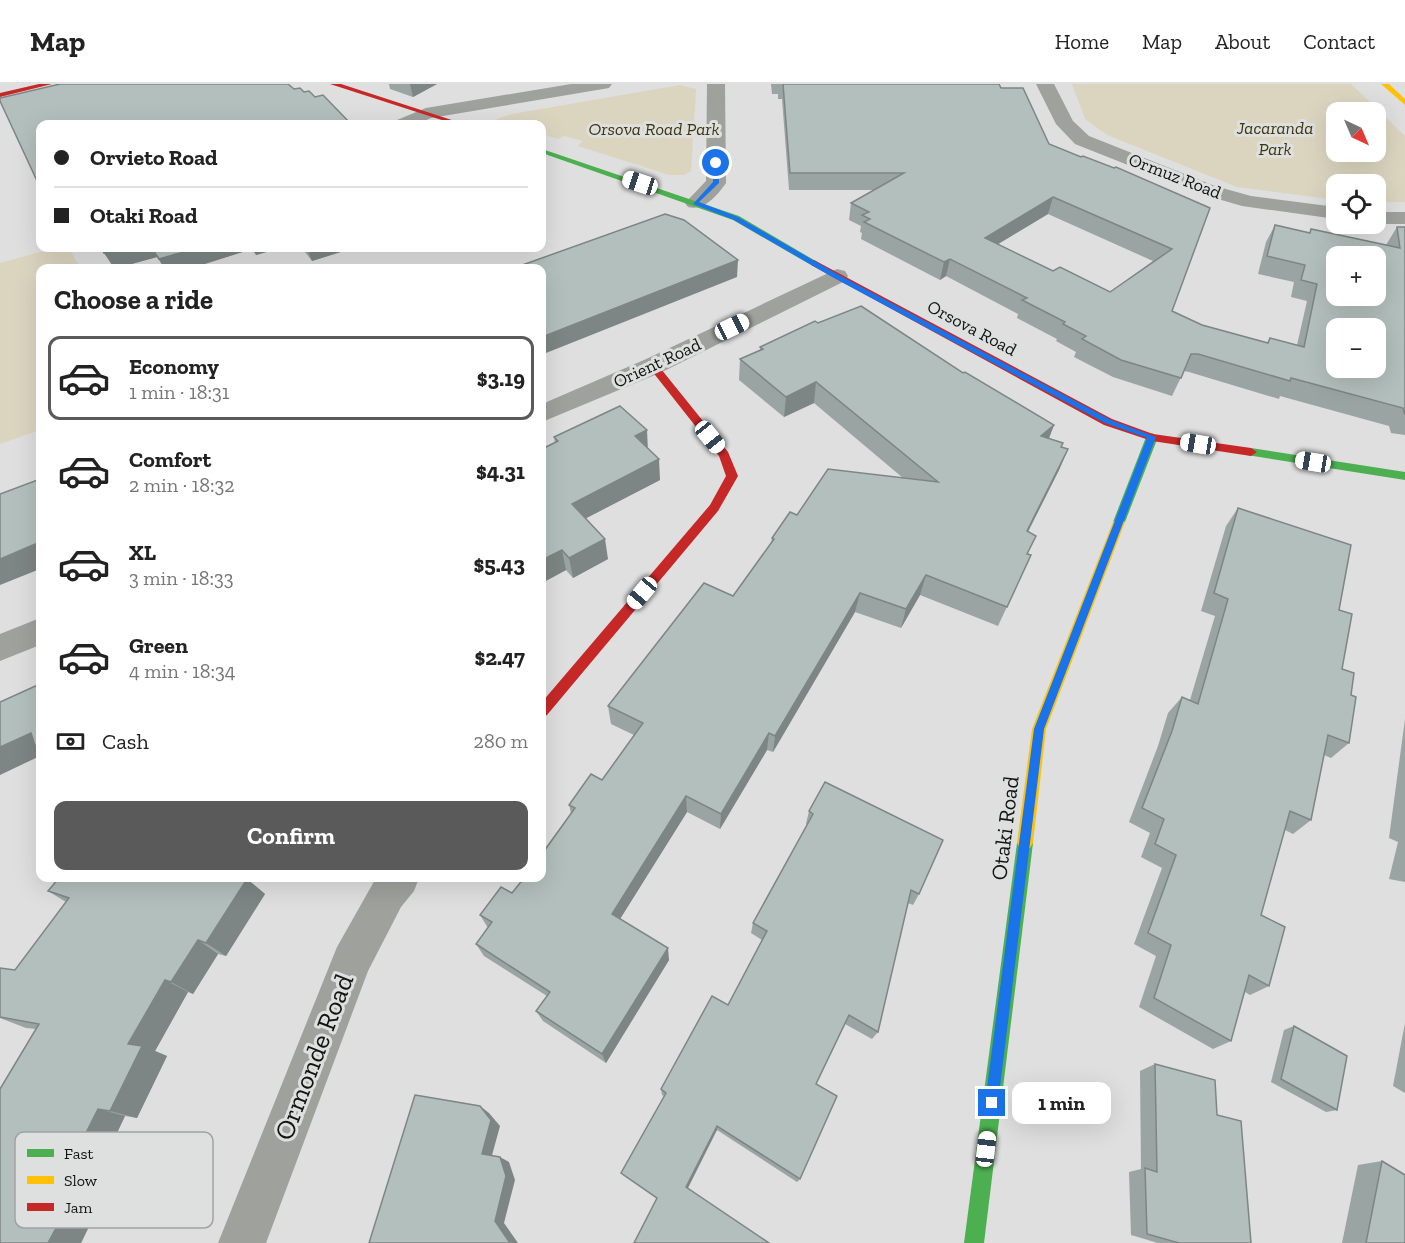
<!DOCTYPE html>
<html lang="en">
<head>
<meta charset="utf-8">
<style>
  :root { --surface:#fff; --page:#f2f2f2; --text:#222; --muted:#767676; --line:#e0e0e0; --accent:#595a59 }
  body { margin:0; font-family:"Zilla Slab",serif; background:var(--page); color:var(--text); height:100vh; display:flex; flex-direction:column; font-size:22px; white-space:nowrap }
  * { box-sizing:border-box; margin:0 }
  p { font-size:20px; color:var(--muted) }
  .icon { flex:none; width:33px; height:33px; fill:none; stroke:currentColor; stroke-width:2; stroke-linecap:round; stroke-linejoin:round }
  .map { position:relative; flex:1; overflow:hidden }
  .drawer { position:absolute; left:36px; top:180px; width:510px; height:618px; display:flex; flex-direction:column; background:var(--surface); border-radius:12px; box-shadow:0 6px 24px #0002 }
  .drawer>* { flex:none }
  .banner { position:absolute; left:36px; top:36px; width:510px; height:132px; border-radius:12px; box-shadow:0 6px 24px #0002; display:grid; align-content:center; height:132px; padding:0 18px; background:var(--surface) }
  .needle { width:39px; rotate:136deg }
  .buttons { position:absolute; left:1326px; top:18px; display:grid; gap:12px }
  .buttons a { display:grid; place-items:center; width:60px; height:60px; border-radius:12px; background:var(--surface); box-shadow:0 6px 24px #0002; font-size:30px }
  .end { position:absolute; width:27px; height:27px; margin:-14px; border:8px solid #1a73e8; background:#fff; box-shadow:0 0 0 3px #fff }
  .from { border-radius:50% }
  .bubble { position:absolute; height:42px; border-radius:12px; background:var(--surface); box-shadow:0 6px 24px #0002; font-size:20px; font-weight:800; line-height:42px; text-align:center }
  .car { position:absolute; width:18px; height:36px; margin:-18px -9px; border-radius:8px; box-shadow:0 0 4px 2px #0007; background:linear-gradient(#fff 24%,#345 0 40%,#fff 0 76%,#345 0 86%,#fff 0) }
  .banner b { display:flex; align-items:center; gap:21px; height:57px; font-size:22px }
  .banner b+b { border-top:2px solid var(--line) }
  .banner i { width:15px; height:15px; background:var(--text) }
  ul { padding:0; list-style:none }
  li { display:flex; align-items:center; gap:18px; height:84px; margin:0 12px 9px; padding:0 6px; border:3px solid transparent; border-radius:12px }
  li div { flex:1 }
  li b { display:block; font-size:22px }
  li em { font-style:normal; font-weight:800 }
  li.selected { border-color:var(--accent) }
  li>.icon { width:54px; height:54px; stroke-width:1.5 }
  h2 { padding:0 18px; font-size:27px; line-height:72px }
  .pay { display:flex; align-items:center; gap:15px; height:66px; padding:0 18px; font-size:22px }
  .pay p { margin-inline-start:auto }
  .cta { display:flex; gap:12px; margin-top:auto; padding:12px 18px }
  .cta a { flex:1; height:69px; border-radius:12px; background:var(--accent); color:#fff; font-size:24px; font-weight:800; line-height:69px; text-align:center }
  header { display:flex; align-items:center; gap:36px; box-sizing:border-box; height:84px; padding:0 30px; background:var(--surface); border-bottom:2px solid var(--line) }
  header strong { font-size:28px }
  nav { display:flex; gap:33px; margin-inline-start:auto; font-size:21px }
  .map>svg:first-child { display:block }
  .green { fill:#dbd5c0; fill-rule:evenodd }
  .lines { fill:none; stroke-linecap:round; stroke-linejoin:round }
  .street { fill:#9ea19c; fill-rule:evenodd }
  .fast { fill:#4caf50; fill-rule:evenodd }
  .slow { fill:#ffc107; fill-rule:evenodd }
  .jam { fill:#c62828; fill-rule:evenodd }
  .wall { fill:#9aa4a2; fill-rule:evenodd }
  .shaded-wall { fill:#7d8684 }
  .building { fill:#b3bfbc; stroke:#7d8684; stroke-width:1.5; fill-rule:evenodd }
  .route { fill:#1a73e8 }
  .labels { text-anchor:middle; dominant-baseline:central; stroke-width:6; stroke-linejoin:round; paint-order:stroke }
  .far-park-label { font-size:18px; font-style:italic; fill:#41350f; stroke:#dde0de }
  .far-street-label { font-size:18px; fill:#121312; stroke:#dde0de }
  .street-label { font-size:22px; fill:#121312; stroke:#dde0de }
  .near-street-label { font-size:27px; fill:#121312; stroke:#dde0de }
  .key { fill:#dde0de; stroke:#a0a2a1; stroke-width:1.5 }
  .key-label { font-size:16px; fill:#121312 }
</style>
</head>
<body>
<header>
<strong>Map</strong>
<nav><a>Home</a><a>Map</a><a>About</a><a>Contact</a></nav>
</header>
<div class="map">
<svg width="1405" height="1159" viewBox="0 0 1405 1159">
  <rect width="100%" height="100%" fill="#dedfde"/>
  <g class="green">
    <path d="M 1072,0 L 1351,0 L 1405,52 L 1405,118 L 1376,118 L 1376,100 L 1336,100 L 1336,116 L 1237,103 L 1107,51 L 1085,35 ZM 1336,28 L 1376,28 L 1376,68 L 1336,68 Z"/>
    <path d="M 680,1 L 696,5 L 691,87 L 684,91 L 669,91 L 578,62 L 583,57 L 564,52 L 558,55 L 542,50 L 542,40 L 507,40 L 496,35 L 512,30 Z"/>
    <path d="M 55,164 L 69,164 L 80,184 L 40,184 L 40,346 L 0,360 L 0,179 Z"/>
  </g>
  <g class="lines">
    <g class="street">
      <path d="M 571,0 L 612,0 L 609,4 L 603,5 L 431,34 L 417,40 L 395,40 L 397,36 L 426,24 Z"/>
      <path d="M 707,0 L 725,0 L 726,99 C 717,112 704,127 688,123 L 685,119 L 706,97 Z"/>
      <path d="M 1036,0 L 1054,0 L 1073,37 L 1089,52 L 1215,102 L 1251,112 L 1336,123 L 1336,135 L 1242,122 L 1201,110 L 1075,60 L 1056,40 Z"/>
      <path d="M 1376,128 L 1405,128 L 1405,140 L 1373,140 L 1376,140 Z"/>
      <path d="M 837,185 L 845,187 L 848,192 L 845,197 L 662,288 L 542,338 L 542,320 L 644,276 Z"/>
      <path d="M 40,534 L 40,561 L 0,577 L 0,550 Z"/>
      <path d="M 376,794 L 419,794 L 414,807 L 401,823 L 368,887 L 266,1159 L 218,1159 L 337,863 Z"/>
    </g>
    <g class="fast">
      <path d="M 542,65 L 739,132 L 819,179 L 811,181 L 733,136 L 542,69 Z"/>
      <path d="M 1152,349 L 1158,353 L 1125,438 L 1119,442 L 1115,441 L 1113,438 L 1146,353 Z"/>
      <path d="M 1251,364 L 1405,388 L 1405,396 L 1247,371 L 1245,368 Z"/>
      <path d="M 1025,752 L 1030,754 L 1033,759 L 984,1159 L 964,1159 L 1017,759 L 1020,754 Z"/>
    </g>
    <g class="slow">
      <path d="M 1381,0 L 1389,0 L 1405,15 L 1405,21 Z"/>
      <path d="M 1119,434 L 1125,438 L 1046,645 L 1033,759 L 1030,764 L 1025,766 L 1020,764 L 1017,759 L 1032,645 L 1113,438 Z"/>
    </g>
    <g class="jam">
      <path d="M 39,0 L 52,0 L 0,13 L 0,9 Z"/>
      <path d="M 330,0 L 341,0 L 464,40 L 454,40 Z"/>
      <path d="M 814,176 L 1112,335 L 1153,350 L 1251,364 L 1257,368 L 1251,372 L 1152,357 L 1104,341 L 811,181 L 811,177 Z"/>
      <path d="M 653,279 L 657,280 L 728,368 L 738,392 L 718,427 L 547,631 L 542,633 L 542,618 L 710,421 L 726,392 L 719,372 L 648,282 Z"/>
    </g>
  </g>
  <g class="wall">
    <path d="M 389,0 L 437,0 L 413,13 L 390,5 Z"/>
    <path d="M 771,0 L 999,0 L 1001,4 L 1049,60 L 1210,124 L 1172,227 L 1202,241 L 1267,259 L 1270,254 L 1297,261 L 1307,217 L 1291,213 L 1294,198 L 1258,190 L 1266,158 L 1275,141 L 1309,149 L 1311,145 L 1386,161 L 1397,143 L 1405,143 L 1405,351 L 1391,349 L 1389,342 L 1280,312 L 1279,315 L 1189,288 L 1184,287 L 1172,312 L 1113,293 L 1074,273 L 1076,268 L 1056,257 L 1057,255 L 1017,234 L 1018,230 L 946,192 L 940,196 L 861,155 L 862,149 L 860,148 L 861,142 L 849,136 L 851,119 L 874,106 L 789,106 L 782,15 L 778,15 L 778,10 L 772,10 ZM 1048,130 L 1153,177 L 1110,208 L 1053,187 L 998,160 Z"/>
    <path d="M 102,164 L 280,164 L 256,171 L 252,165 L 192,184 L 164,184 L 157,173 L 117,184 L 114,184 Z"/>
    <path d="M 302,164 L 346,164 L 347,166 L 312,177 Z"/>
    <path d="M 818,239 L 963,289 L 1054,341 L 1049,354 L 1061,363 L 1068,365 L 1059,386 L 1028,448 L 1028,470 L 1031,471 L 998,542 L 920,511 L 901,544 L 855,528 L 773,668 L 767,666 L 720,745 L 687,728 L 620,835 L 669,876 L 606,979 L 543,937 L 536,927 L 547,912 L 484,872 L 476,860 L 488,844 L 480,831 L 512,809 L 571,729 L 569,721 L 602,696 L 634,651 L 611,640 L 608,622 L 733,512 L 771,459 L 772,454 L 797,431 L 903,394 L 814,319 L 784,333 L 739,296 L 740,275 L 760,266 L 760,263 Z"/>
    <path d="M 554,353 L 648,364 L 660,396 L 586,434 L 608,475 L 573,494 L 566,486 L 542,499 L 542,365 L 555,359 Z"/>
    <path d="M 1238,424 L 1339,526 L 1342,585 L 1351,611 L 1349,659 L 1331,674 L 1324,671 L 1311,736 L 1293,750 L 1285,746 L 1261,831 L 1269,902 L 1250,911 L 1245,908 L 1231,957 L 1213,965 L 1139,923 L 1156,872 L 1134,860 L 1162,784 L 1141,773 L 1150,749 L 1129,738 L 1158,662 L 1168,629 L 1182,613 L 1190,616 L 1215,532 L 1201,527 L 1226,442 Z"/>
    <path d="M 1405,635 L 1405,798 L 1389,795 L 1398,758 L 1389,754 Z"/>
    <path d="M 825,698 L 919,810 L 913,821 L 908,819 L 878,948 L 872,955 L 845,940 L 816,1000 L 800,1095 L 797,1098 L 717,1046 L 657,1115 L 624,1092 L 621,1089 L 664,1012 L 662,1011 L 661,1005 L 728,921 L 762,856 L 751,849 L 753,839 L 807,741 L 806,740 L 809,727 Z"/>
    <path d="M 247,795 L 265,810 L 226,872 L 218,870 L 193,910 L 188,908 L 155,967 L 167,972 L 137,1034 L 125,1032 L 81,1125 L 96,1128 L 81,1159 L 0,1159 L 36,945 L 26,944 L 0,934 L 0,884 L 15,886 L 66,818 L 48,807 Z"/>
    <path d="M 1405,939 L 1405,1009 L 1393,1002 Z"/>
    <path d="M 1294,942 L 1337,1026 L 1326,1028 L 1271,998 L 1284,946 Z"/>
    <path d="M 1155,980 L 1217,1031 L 1251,1159 L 1158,1159 L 1131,1151 L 1129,1088 L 1141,1085 L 1140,987 Z"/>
    <path d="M 1382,1077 L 1405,1159 L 1342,1159 L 1358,1081 Z"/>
  </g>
  <g class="shaded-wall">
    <path d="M 410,0 L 437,0 L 413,13 Z"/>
    <path d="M 1053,113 L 1048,130 L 980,171 L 985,154 Z"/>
    <path d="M 122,164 L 152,164 L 157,173 L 117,184 L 114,184 L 104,169 Z"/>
    <path d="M 197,164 L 251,164 L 252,165 L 192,184 L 164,184 L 159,175 Z"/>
    <path d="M 253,164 L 280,164 L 256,171 Z"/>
    <path d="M 307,164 L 346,164 L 347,166 L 312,177 Z"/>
    <path d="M 950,175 L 946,192 L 940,196 L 944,178 Z"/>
    <path d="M 738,176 L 737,193 L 546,269 L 546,272 L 542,274 L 542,253 Z"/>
    <path d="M 816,298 L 814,319 L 784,333 L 786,313 Z"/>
    <path d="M 1054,341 L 1046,362 L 1041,352 Z"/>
    <path d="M 647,346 L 648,367 L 635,352 Z"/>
    <path d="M 1068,365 L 1059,386 L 1018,467 L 1027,447 Z"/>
    <path d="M 659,375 L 660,396 L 575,440 L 572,420 Z"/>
    <path d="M 605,455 L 608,475 L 573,494 L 569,474 Z"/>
    <path d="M 40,458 L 40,485 L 0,501 L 0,475 Z"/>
    <path d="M 562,466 L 566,486 L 542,499 L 542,476 Z"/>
    <path d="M 926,491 L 920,511 L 901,544 L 906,525 Z"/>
    <path d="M 860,509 L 855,528 L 773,668 L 775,652 Z"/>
    <path d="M 31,649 L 40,672 L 0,691 L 0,663 Z"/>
    <path d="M 769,649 L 767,666 L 720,745 L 721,730 Z"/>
    <path d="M 686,712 L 687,728 L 615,843 L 612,830 Z"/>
    <path d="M 247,795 L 265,810 L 226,872 L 206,859 Z"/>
    <path d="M 198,856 L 218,870 L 193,910 L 171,898 Z"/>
    <path d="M 668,864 L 669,876 L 606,979 L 602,970 Z"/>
    <path d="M 165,896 L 188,908 L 155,967 L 167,972 L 137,1034 L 110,1027 L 128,960 Z"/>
    <path d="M 480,1022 L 489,1029 L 500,1042 L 491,1075 L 482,1070 Z"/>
    <path d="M 98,1025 L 125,1032 L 81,1125 L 49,1122 Z"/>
    <path d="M 717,1042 L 717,1046 L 687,1106 L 686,1103 Z"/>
    <path d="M 500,1073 L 509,1078 L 515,1096 L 504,1139 L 518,1159 L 510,1159 L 495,1137 Z"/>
    <path d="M 66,1125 L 96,1128 L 81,1159 L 48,1159 Z"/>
  </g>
  <g class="building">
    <path d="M 60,0 L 288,0 L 294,5 L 300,4 L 304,8 L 309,7 L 315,13 L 323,11 L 351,40 L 40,40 L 40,99 L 38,99 L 0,17 L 0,14 Z"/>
    <path d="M 783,0 L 999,0 L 1001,4 L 1023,4 L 1049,60 L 1081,73 L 1083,72 L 1114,84 L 1116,83 L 1210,124 L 1172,227 L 1202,241 L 1268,259 L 1270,254 L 1304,263 L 1317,200 L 1301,196 L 1305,181 L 1267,172 L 1275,141 L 1310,149 L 1311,145 L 1400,164 L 1397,143 L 1405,143 L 1405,331 L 1403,324 L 1291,294 L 1290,297 L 1198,270 L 1191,270 L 1181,294 L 1121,276 L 1082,255 L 1086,252 L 1063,240 L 1065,238 L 1022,216 L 1027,214 L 950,175 L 944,178 L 864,138 L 870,135 L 862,131 L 869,128 L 851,119 L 904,89 L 790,89 ZM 1053,113 L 1172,165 L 1110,208 L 1060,183 L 1053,187 L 985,154 ZM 1336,172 L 1376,172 L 1376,212 L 1336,212 ZM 1336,244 L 1376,244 L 1376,284 L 1336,284 Z"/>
    <path d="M 665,130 L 684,136 L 738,176 L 542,253 L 542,184 L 514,184 Z"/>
    <path d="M 102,164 L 122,164 L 104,169 Z"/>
    <path d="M 152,164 L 197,164 L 159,175 Z"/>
    <path d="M 861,222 L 963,289 L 965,288 L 1054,341 L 1041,352 L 1063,359 L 1061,363 L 1068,365 L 1027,447 L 1036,452 L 1027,470 L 1031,471 L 1007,523 L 926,491 L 906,525 L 860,509 L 775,652 L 769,649 L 721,730 L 686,712 L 612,830 L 668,864 L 602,970 L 536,927 L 550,908 L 476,860 L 492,838 L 480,831 L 501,803 L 512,809 L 524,794 L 542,794 L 542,770 L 575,724 L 569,721 L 591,690 L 602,696 L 643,639 L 608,622 L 704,499 L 733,512 L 774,455 L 772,454 L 790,428 L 797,431 L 828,385 L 938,398 L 816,298 L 786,313 L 740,275 L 763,265 L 760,263 L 815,237 L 818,239 Z"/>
    <path d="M 620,322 L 647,346 L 635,352 L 659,375 L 572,420 L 605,455 L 569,474 L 562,466 L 542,476 L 542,365 L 558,357 L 554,353 Z"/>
    <path d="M 40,395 L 40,458 L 0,475 L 0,410 Z"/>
    <path d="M 1238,424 L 1351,461 L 1339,526 L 1352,530 L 1342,585 L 1354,589 L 1351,611 L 1356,613 L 1349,659 L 1328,651 L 1311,736 L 1290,727 L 1261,831 L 1285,843 L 1269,902 L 1249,891 L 1231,957 L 1154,914 L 1171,861 L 1148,849 L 1176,771 L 1155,760 L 1164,735 L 1142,724 L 1172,647 L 1182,613 L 1198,620 L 1228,515 L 1214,509 Z"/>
    <path d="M 40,600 L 40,677 L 31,649 L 0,663 L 0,618 Z"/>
    <path d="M 825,698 L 943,756 L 919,810 L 911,806 L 878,948 L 849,931 L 816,1000 L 837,1012 L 800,1095 L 717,1042 L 686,1103 L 769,1159 L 634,1159 L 657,1114 L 621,1089 L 666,1009 L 661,1005 L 712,912 L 728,921 L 767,847 L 753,839 L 813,730 L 809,727 Z"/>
    <path d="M 59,794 L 244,794 L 247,795 L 206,859 L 198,856 L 171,898 L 165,896 L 128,960 L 142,962 L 110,1027 L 98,1025 L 49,1122 L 66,1125 L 48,1159 L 0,1159 L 0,1005 L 39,940 L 0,933 L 0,884 L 15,886 L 69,814 L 48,807 Z"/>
    <path d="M 1294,942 L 1347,972 L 1337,1026 L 1281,995 Z"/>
    <path d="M 1155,980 L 1215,996 L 1217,1031 L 1241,1037 L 1251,1159 L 1179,1159 L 1147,1150 L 1145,1084 L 1157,1088 Z"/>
    <path d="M 415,1011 L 480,1022 L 491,1036 L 482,1070 L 500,1073 L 506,1092 L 495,1137 L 510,1159 L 369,1159 Z"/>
    <path d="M 1382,1077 L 1405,1091 L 1405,1159 L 1366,1159 Z"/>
  </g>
  <path class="route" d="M 716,77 L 719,79 L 719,99 L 699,118 L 738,133 L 839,191 L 1111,336 L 1156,353 L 1044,645 L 998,1019 L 996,1023 L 992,1025 L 987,1023 L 985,1019 L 1034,645 L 1147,354 L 1105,339 L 834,194 L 734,136 L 693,120 L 713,98 L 713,79 Z"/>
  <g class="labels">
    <g class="far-park-label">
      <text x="1275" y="44">Jacaranda<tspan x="1275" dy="21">Park</tspan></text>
      <text x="654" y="45">Orsova Road Park</text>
    </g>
    <g class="far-street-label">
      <text transform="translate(1175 92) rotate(21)">Ormuz Road</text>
      <text transform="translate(972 244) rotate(28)">Orsova Road</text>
      <text transform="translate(657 279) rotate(-25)">Orient Road</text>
    </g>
    <g class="street-label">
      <text transform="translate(1005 744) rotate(-83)">Otaki Road</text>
    </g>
    <g class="near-street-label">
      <text transform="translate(314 973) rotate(-69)">Ormonde Road</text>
    </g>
  </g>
  <rect x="15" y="1048" width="198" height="96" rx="9" class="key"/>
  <rect x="27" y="1065" width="27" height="8" fill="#4caf50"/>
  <rect x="27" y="1092" width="27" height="8" fill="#ffc107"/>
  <rect x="27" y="1119" width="27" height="8" fill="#c62828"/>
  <g class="key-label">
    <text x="64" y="1075">Fast</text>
    <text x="64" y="1102">Slow</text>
    <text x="64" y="1129">Jam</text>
  </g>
</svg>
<div class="buttons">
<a><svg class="needle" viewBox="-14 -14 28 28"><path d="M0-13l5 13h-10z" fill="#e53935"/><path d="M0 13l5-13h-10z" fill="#767676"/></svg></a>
<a><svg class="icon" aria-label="locate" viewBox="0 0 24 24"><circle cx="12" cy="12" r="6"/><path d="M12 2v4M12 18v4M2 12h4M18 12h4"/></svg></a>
<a>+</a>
<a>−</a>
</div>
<i class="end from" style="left:716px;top:79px"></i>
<i class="end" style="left:992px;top:1019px"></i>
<div class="bubble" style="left:1012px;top:998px;width:99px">1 min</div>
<i class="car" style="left:640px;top:99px;rotate:288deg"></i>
<i class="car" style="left:732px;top:243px;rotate:64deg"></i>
<i class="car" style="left:710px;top:353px;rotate:141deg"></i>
<i class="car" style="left:1198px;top:360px;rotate:279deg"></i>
<i class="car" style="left:1313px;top:378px;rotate:279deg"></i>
<i class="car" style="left:642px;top:509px;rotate:220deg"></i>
<i class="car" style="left:986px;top:1065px;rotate:7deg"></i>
<div class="banner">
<b><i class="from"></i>Orvieto Road</b>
<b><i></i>Otaki Road</b>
</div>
<section class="drawer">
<h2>Choose a ride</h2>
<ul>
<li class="selected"><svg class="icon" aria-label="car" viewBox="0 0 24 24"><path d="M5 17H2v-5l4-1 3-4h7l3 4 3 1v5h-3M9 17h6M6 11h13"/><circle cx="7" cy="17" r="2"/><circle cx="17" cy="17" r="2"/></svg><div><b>Economy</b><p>1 min · 18:31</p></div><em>$3.19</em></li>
<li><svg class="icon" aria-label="car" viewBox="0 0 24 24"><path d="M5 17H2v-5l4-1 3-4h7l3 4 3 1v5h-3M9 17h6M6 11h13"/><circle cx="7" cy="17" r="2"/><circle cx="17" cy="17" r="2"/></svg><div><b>Comfort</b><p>2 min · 18:32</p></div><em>$4.31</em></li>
<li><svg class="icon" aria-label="car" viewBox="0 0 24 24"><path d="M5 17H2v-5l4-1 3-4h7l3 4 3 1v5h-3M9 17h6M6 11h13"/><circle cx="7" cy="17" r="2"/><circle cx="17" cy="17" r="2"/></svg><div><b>XL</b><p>3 min · 18:33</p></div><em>$5.43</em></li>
<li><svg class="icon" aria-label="car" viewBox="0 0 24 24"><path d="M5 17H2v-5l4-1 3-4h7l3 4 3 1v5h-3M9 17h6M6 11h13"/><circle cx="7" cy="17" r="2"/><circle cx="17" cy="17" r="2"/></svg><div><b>Green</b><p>4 min · 18:34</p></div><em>$2.47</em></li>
</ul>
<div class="pay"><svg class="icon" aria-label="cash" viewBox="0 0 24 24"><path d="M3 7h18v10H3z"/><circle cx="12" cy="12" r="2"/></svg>Cash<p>280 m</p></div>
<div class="cta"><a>Confirm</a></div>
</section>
</div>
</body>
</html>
